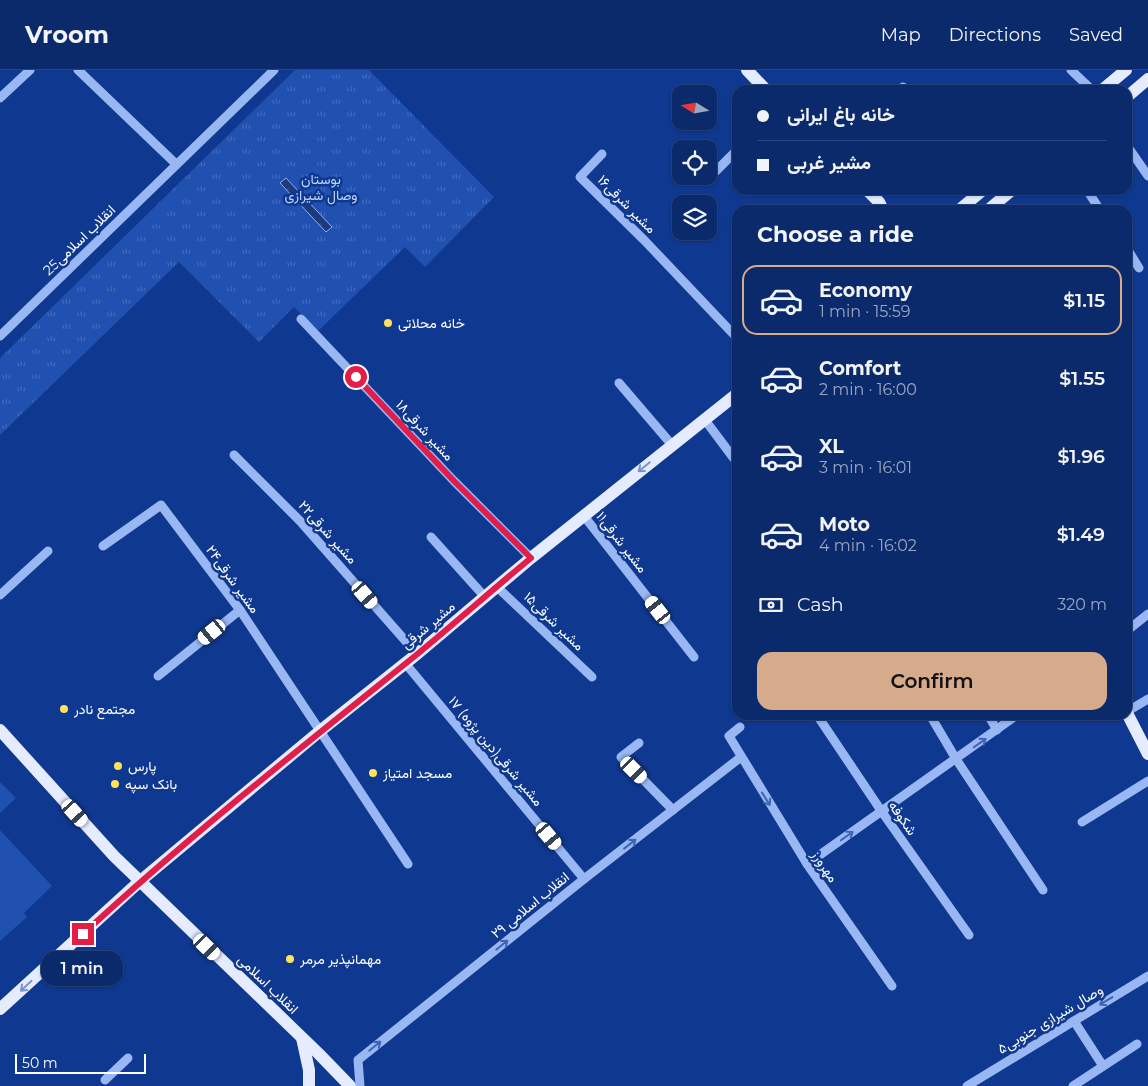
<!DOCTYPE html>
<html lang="en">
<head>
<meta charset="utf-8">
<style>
  :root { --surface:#0b2a6c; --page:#143272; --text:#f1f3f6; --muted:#9aa7c2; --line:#2b467f; --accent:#d6ab8b }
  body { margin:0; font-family:Montserrat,Vazirmatn,sans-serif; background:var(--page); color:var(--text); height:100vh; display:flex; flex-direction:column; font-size:19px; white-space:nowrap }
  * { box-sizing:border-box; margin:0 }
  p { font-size:16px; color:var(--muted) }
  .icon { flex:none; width:28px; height:28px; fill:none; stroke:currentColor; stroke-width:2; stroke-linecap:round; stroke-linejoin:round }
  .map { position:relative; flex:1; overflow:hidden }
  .side { position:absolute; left:732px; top:135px; width:400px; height:515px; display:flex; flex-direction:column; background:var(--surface); border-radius:15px; box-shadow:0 1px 4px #0004,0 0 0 1px var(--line) }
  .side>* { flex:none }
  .top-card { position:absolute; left:732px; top:15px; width:400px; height:110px; border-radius:15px; box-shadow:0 1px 4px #0004,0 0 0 1px var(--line); display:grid; align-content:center; height:110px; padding:0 25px; background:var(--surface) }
  .needle { width:32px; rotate:281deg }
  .controls { position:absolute; left:672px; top:15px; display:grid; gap:10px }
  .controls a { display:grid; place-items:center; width:45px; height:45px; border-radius:10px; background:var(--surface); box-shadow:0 1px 4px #0004,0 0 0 1px var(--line); font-size:25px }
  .scale { position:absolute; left:15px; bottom:12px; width:131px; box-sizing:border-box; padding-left:5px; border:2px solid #fff; border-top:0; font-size:14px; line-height:18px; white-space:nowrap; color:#fff; -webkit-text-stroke:4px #0f3890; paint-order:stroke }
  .end { position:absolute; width:22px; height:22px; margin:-11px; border:6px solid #e11d48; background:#fff; box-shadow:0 0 0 2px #fff }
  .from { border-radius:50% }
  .bubble { position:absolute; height:35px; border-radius:15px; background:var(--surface); box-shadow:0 1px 4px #0004,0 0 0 1px var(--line); font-size:16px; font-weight:600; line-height:35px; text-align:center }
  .car { position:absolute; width:15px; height:30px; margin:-15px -8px; border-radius:6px; box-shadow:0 0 4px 1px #0007; background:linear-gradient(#fff 24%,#345 0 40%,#fff 0 76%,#345 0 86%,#fff 0) }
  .top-card b { display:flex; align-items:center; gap:18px; height:48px; font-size:19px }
  .top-card b+b { border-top:1px solid var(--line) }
  .top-card i { width:12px; height:12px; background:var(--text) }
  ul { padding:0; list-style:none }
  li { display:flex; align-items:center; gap:15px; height:70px; margin:0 10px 8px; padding:0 15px; border:2px solid transparent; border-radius:15px }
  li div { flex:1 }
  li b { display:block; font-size:19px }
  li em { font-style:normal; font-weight:600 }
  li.on { border-color:var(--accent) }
  li>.icon { width:45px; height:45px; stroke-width:1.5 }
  h2 { padding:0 25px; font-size:22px; line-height:60px }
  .pay { display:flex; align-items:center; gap:12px; height:55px; padding:0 25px; font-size:19px }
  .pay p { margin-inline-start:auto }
  .button { display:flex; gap:10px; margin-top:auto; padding:10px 25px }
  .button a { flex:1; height:58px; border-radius:15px; background:var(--accent); color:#111; font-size:20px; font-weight:600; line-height:58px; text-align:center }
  header { display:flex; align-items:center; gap:30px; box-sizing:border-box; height:70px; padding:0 25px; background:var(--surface); border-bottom:1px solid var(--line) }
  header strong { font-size:24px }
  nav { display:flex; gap:28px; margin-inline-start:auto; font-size:18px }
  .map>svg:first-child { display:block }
  .park { fill:url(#park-tufts) }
  .garden { fill:#2050b0 }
  .water { fill:url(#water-ripples); stroke:#8ab0f7 }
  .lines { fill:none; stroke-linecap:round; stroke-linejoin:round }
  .minor { stroke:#98b7f3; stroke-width:9 }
  .major { stroke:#e5ecff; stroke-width:12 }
  .oneway { stroke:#7a92c8 }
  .oneway2 { stroke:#3f64b3 }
  .route { stroke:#e11d48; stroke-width:6 }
  .poi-dot { fill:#ffe35b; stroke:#0f3890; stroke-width:2 }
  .labels { text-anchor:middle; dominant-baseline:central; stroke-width:5; stroke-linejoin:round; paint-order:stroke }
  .park-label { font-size:14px; fill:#c0d5fe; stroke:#0f3890 }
  .street-label { font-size:14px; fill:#fff; stroke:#0f3890 }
  .poi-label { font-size:14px; fill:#fff; stroke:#0f3890; text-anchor:start }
</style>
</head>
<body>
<header>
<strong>Vroom</strong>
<nav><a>Map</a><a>Directions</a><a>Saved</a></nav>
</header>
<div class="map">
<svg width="1148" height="1016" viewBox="0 0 1148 1016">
  <defs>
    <pattern id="park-tufts" width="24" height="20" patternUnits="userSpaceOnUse" patternTransform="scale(1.25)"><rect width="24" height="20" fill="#2050b0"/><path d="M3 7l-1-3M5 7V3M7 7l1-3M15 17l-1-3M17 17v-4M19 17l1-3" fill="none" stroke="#416abc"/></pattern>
    <pattern id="water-ripples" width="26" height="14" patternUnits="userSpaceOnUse" patternTransform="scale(1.25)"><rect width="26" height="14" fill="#1c3a7c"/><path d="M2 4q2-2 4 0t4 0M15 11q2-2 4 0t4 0" fill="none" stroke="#3e5890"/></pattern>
  </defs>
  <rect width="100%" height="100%" fill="#0f3890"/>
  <path class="park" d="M 295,0 L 369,0 L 494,127 L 425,197 L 405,177 L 318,261 L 294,237 L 259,272 L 179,192 L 0,365 L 0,288 Z"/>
  <g class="garden">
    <path d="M 0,712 L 16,728 L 0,743 Z"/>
    <path d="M 0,760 L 52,816 L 24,843 L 27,847 L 0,871 Z"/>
  </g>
  <path class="water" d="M 286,108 L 332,157 L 326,162 L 280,113 Z"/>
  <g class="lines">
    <g class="minor">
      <path d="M 78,0 L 176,94"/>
      <path d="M 1071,0 L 1092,20"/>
      <path d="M 901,20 L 903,17"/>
      <path d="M 0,28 L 30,0"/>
      <path d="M 1128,77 L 1148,106"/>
      <path d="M 602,84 L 580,107 L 645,171 L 738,269"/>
      <path d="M 715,102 L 738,79"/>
      <path d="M 1087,120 L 1100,140"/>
      <path d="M 1128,180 L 1139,198"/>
      <path d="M 301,249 L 454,411 L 531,488"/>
      <path d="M 0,266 L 274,0"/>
      <path d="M 619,313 L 672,375"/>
      <path d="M 705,350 L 738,394"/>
      <path d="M 234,385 L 300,451 L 417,584"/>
      <path d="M 584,446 L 694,587"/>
      <path d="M 431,467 L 484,526"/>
      <path d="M 103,476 L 161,435 L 240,540 L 408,794"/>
      <path d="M 496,516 L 592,607"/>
      <path d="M 0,525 L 48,481"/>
      <path d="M 1128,560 L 1148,544"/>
      <path d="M 405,593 L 584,809"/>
      <path d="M 158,606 L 240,540"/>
      <path d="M 1128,641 L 1148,629"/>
      <path d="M 817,645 L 882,742 L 969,865"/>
      <path d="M 930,645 L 956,689 L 1043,820"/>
      <path d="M 988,645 L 997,660"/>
      <path d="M 740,657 L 729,666 L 807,794 L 892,916"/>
      <path d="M 639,673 L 621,687 L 673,740"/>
      <path d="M 1082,752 L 1148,711"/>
      <path d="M 807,794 L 1017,645"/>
      <path d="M 1074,951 L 1103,996"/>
      <path d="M 105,1010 L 128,988"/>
      <path d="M 360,1016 L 358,990 L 584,809 L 741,687"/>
      <path d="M 967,1016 L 1148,906"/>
      <path d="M 1073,1016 L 1137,974"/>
    </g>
    <g class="major">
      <path d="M 747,0 L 766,20"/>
      <path d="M 1102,20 L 1126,0"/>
      <path d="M 1128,26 L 1148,9"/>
      <path d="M 867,120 L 879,132 L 883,140"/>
      <path d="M 959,140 L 983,120"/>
      <path d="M 988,140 L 1012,120"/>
      <path d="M 1128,645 L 1148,684"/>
      <path d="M 0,660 L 114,786 L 318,983 L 350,1016"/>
      <path d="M 0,939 L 139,812 L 320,661 L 417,584 L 531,488 L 738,323"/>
      <path d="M 302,968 L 309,1000 L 309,1016"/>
    </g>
  </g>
  <defs><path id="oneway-shaft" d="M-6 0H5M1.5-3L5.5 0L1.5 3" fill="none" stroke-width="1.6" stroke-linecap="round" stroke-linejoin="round" transform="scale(1.25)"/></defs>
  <g class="oneway">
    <use href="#oneway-shaft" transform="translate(644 397) rotate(141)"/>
    <use href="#oneway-shaft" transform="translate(26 916) rotate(137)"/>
  </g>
  <g class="oneway2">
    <use href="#oneway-shaft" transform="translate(980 673) rotate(-35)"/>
    <use href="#oneway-shaft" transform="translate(766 729) rotate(58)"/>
    <use href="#oneway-shaft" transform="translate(847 766) rotate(-35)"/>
    <use href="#oneway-shaft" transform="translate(630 774) rotate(-38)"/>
    <use href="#oneway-shaft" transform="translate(502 875) rotate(-39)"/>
    <use href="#oneway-shaft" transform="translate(1106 931) rotate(149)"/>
    <use href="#oneway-shaft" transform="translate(375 976) rotate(-39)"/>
  </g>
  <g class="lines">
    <path class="route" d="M 83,864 C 189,766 303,676 415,586 C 454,554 492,520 531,488 L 454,411 L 356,307"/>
  </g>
  <g class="poi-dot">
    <circle cx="388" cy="253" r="5"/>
    <circle cx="64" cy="639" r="5"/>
    <circle cx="118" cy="696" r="5"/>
    <circle cx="373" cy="703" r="5"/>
    <circle cx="115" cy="714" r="5"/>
    <circle cx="290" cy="889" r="5"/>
  </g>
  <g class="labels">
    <g class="park-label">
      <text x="321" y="109">بوستان<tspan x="321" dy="16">وصال شیرازی</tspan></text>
    </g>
    <g class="street-label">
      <text transform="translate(627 134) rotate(45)">مشیر شرقی۱۶</text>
      <text transform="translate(79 170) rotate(-44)">25انقلاب اسلامی</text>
      <text transform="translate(425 360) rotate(47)">مشیر شرقی۱۸</text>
      <text transform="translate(328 462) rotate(48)">مشیر شرقی۲۲</text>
      <text transform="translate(622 472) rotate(52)">مشیر شرقی۱۱</text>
      <text transform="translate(233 509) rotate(54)">مشیر شرقی۲۴</text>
      <text transform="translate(554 551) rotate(44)">مشیر شرقی۱۵</text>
      <text transform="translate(428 555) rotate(-40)">مشیر شرقی</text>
      <text transform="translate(496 681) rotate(50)">۱۷ مشیر شرقی(دین پژوه)</text>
      <text transform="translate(903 748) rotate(55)">شکوفه</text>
      <text transform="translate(825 796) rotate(56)">مهرورز</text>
      <text transform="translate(530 835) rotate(-39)">انقلاب اسلامی ۲۹</text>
      <text transform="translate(268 914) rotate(44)">انقلاب اسلامی</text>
      <text transform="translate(1050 949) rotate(-31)">۵وصال شیرازی جنوبی</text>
    </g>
    <g class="poi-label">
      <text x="398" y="253">خانه محلاتی</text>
      <text x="74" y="639">مجتمع نادر</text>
      <text x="128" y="696">پارس</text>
      <text x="383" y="703">مسجد امتیاز</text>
      <text x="125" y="714">بانک سپه</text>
      <text x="300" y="889">مهمانپذیر مرمر</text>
    </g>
  </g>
</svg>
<div class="controls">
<a><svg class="needle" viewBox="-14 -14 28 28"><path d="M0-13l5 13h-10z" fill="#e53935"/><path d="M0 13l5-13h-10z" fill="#9aa7c2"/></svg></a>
<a><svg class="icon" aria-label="locate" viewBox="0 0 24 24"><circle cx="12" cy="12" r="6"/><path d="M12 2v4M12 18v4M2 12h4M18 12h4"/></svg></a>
<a><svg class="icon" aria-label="layers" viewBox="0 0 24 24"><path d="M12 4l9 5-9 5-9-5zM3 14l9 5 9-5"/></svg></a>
</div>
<div class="scale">50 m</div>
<i class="end from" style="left:356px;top:307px"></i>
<i class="end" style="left:83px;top:864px"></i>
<div class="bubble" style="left:41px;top:881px;width:82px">1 min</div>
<i class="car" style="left:365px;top:525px;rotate:139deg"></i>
<i class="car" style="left:658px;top:540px;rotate:322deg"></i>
<i class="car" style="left:212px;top:562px;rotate:231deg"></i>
<i class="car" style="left:634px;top:700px;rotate:135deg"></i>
<i class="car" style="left:75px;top:743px;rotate:138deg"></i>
<i class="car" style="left:549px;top:766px;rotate:140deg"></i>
<i class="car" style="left:207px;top:877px;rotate:134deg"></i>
<div class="top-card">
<b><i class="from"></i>خانه باغ ایرانی</b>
<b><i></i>مشیر غربی</b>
</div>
<section class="side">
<h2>Choose a ride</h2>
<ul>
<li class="on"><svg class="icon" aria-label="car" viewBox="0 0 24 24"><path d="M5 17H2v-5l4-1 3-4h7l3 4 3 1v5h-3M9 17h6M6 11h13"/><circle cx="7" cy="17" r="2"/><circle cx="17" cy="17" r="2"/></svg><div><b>Economy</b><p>1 min · 15:59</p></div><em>$1.15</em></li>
<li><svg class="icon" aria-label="car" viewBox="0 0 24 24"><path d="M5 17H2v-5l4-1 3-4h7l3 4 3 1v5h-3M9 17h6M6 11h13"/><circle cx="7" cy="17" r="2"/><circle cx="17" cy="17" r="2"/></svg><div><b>Comfort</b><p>2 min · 16:00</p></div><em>$1.55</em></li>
<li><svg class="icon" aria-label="car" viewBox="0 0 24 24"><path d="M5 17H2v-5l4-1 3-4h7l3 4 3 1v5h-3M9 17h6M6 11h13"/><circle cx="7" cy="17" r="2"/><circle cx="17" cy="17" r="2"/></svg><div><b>XL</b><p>3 min · 16:01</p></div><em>$1.96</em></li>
<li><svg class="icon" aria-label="car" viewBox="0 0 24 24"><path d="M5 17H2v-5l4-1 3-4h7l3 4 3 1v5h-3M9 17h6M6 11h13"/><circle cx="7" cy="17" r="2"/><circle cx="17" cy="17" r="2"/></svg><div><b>Moto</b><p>4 min · 16:02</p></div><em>$1.49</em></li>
</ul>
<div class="pay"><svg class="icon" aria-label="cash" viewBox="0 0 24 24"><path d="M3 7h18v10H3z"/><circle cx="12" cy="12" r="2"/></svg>Cash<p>320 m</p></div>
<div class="button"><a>Confirm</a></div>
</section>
</div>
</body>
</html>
